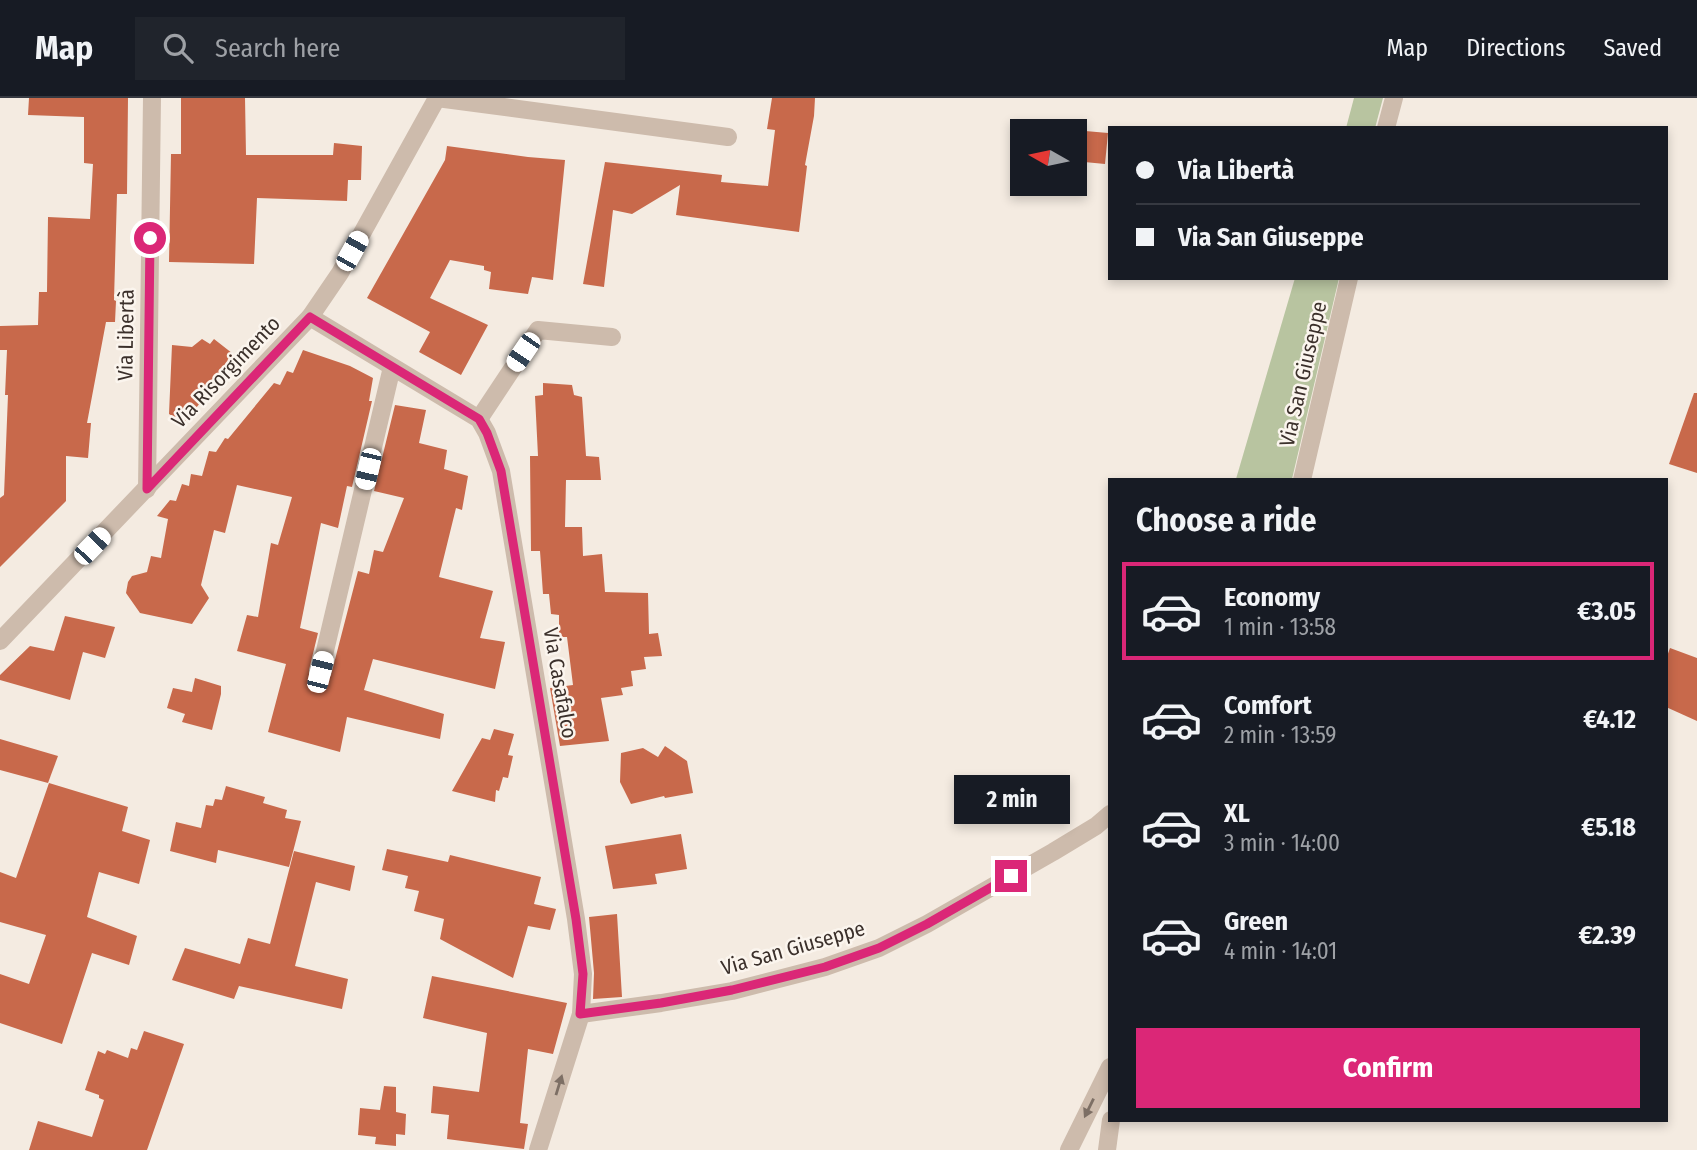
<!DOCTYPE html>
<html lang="en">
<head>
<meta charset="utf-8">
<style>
  :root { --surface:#171b24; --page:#20242c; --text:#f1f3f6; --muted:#9ea1a6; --line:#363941; --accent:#db2777 }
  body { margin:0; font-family:"Fira Sans Condensed",sans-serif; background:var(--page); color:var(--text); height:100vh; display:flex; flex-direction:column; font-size:26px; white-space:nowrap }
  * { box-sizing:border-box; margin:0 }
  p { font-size:23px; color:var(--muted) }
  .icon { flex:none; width:38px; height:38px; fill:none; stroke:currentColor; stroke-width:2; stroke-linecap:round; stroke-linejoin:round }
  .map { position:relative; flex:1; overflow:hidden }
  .panel { position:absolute; left:1108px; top:380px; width:560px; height:644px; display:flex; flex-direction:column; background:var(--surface); border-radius:0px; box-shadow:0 4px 10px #0003 }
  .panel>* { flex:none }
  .hud { position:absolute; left:1108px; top:28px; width:560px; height:154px; border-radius:0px; box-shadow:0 4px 10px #0003; display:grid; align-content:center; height:154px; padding:0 28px; background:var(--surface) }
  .needle { width:46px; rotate:279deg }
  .fabs { position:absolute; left:1010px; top:21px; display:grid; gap:14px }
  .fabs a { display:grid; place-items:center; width:77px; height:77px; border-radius:0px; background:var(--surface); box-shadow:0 4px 10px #0003; font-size:35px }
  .end { position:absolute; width:32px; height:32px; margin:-16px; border:9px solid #db2777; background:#fff; box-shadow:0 0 0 4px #fff }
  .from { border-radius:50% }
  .bubble { position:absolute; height:49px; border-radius:0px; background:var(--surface); box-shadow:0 4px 10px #0003; font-size:23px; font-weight:700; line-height:49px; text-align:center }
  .car { position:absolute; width:21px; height:42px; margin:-21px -10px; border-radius:9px; box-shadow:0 0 5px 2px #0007; background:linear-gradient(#fff 24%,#345 0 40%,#fff 0 76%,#345 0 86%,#fff 0) }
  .hud b { display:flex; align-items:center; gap:24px; height:66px; font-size:26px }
  .hud b+b { border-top:2px solid var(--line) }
  .hud i { width:18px; height:18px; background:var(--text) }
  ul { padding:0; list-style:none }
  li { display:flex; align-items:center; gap:21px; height:98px; margin:0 14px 10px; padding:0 14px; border:4px solid transparent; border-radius:0px }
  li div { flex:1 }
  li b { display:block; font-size:26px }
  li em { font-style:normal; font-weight:700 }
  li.active { border-color:var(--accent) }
  li>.icon { width:63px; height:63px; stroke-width:1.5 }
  h2 { padding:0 28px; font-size:32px; line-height:84px }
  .primary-button { display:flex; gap:14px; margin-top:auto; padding:14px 28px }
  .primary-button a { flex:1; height:80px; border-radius:0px; background:var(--accent); color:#fff; font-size:28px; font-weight:700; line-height:80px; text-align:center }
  header { display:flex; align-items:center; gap:42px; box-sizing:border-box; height:98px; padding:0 35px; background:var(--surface); border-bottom:2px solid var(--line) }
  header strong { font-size:33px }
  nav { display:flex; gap:38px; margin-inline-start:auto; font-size:24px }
  .search { width:490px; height:63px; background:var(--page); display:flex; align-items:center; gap:18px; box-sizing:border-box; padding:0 24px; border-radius:0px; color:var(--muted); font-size:26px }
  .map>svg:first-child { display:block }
  .green { fill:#b8c4a0 }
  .building { fill:#c8694b }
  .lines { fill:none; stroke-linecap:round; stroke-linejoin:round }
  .minor { stroke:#cdbbac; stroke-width:18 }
  .oneway { fill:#7d6f65 }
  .route { stroke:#db2777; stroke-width:9 }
  .labels { text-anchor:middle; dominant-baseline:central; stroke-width:5; stroke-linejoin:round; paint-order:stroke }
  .street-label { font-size:21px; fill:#3b302b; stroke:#fbf5ee }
</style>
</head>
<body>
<header>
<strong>Map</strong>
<div class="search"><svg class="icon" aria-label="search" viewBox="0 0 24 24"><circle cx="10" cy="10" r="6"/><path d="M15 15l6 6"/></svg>Search here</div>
<nav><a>Map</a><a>Directions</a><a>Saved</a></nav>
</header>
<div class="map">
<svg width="1697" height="1052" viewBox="0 0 1697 1052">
  <rect width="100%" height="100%" fill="#f4ebe1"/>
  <g class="green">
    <path d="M 1354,0 L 1383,0 L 1375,30 L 1346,30 Z"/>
    <path d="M 1295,180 L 1339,180 L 1292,381 L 1236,381 Z"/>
  </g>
  <g class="building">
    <path d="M 29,0 L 128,0 L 127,96 L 117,96 L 114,202 L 116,203 L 115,224 L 106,224 L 87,325 L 91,325 L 88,360 L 66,358 L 66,403 L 0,469 L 0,400 L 4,397 L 8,297 L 5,297 L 7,252 L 0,252 L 0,228 L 38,227 L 39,194 L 47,194 L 48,119 L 90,121 L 93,66 L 84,65 L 84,19 L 28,17 Z"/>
    <path d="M 181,0 L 245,0 L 246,57 L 333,57 L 334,45 L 362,48 L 361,82 L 348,82 L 347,103 L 257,100 L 254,166 L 169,164 L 171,56 L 181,56 Z"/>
    <path d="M 772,0 L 815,0 L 814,18 L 805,67 L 807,68 L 799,134 L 676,117 L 680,87 L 632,116 L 613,112 L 604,189 L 583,186 L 605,64 L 722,77 L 721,84 L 768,88 L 775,32 L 767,31 Z"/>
    <path d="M 1074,32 L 1108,35 L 1105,66 L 1074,63 Z"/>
    <path d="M 447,48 L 528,59 L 565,62 L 553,182 L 532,179 L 528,196 L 489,191 L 491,174 L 484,172 L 484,168 L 450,162 L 430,200 L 488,227 L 461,277 L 419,254 L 430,234 L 367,200 L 445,62 Z"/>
    <path d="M 202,241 L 210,246 L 214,241 L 237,259 L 184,325 L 169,316 L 172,247 L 192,249 Z"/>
    <path d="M 303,252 L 350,268 L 373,280 L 369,303 L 372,303 L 352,389 L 347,388 L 338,430 L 321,425 L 300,530 L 318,535 L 309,572 L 309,578 L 313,583 L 323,585 L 328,582 L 331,577 L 358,473 L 369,476 L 374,452 L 383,454 L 404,400 L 374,393 L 395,307 L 426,312 L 419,345 L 447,352 L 444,371 L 468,378 L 462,412 L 456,410 L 439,479 L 493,493 L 480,540 L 505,544 L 495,591 L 373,561 L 364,592 L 444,616 L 440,641 L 347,619 L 340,654 L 268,634 L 286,566 L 237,553 L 247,517 L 258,519 L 271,445 L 278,447 L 292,399 L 237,387 L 225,435 L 214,432 L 201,487 L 209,500 L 192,526 L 140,515 L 126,495 L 128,484 L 132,478 L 147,474 L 151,458 L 161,460 L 168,421 L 157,418 L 170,402 L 176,403 L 182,386 L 189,388 L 191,376 L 202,378 L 209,353 L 216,354 L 225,340 L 228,341 L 274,285 L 280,287 L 287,273 L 293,275 Z"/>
    <path d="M 543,285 L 572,287 L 574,297 L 582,299 L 586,358 L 599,359 L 601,382 L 566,382 L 565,429 L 582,429 L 583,458 L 602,456 L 605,494 L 648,495 L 649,536 L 658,535 L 662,558 L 644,559 L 646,571 L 631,573 L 633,588 L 621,590 L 623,597 L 601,600 L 609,643 L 560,648 L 550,590 L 573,587 L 567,539 L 559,539 L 559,517 L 551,516 L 549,496 L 543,496 L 540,453 L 531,453 L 530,358 L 538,358 L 535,298 L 543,297 Z"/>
    <path d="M 1694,295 L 1697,295 L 1697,375 L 1669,366 Z"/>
    <path d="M 65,518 L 115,529 L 105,560 L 83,554 L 70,602 L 0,582 L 0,577 L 30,548 L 54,553 Z"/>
    <path d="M 1670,550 L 1697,560 L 1697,623 L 1666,609 L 1666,561 Z"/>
    <path d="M 195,580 L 221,588 L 221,596 L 212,632 L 182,624 L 185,616 L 167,610 L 173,590 L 192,594 Z"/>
    <path d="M 494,631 L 514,636 L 508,657 L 513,658 L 508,680 L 503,679 L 499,693 L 496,692 L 495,704 L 452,693 L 482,640 L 490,642 Z"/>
    <path d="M 0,641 L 58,658 L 48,685 L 0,672 Z"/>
    <path d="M 665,648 L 687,663 L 693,695 L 665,700 L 664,698 L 631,706 L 620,684 L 621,655 L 643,650 L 658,659 Z"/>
    <path d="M 49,685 L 128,709 L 122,733 L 150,742 L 139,786 L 99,774 L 87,819 L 137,838 L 129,867 L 92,855 L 62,946 L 0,925 L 0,876 L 29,886 L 46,837 L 0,824 L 0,774 L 16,780 Z"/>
    <path d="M 226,688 L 265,699 L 263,705 L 287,712 L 285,720 L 301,723 L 289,769 L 218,752 L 216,765 L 170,753 L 176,724 L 201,730 L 206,707 L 213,708 L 215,701 L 222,702 Z"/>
    <path d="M 681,736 L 687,771 L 655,776 L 657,786 L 613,791 L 605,748 Z"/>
    <path d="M 387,751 L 448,764 L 450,757 L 541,779 L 534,806 L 556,811 L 550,832 L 528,828 L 513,880 L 440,841 L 444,821 L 414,813 L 419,793 L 405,790 L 408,778 L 382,772 Z"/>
    <path d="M 294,753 L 355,768 L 350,793 L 316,784 L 295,868 L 348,881 L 342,911 L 239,888 L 234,901 L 172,882 L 185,850 L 240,866 L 248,840 L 270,846 Z"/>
    <path d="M 617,816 L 622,899 L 593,901 L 594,875 L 589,819 Z"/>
    <path d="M 432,878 L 567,905 L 553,956 L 528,951 L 520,1025 L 528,1026 L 524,1051 L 447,1041 L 449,1017 L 431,1015 L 433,988 L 479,994 L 487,935 L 423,920 Z"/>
    <path d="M 144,933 L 184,946 L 147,1052 L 29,1052 L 38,1023 L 92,1039 L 104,1002 L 99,1000 L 99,997 L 85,992 L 98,953 L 105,956 L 107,952 L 128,960 L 131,950 L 137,952 Z"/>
    <path d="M 384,988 L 396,989 L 396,1014 L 406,1016 L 405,1037 L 396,1036 L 396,1048 L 375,1046 L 376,1039 L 358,1037 L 360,1010 L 380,1012 Z"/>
  </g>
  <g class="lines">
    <g class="minor">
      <path d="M 437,0 L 728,39"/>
      <path d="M 1386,30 L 1394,0"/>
      <path d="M 310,219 L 479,321 L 487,335 L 501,373 L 576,821 L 583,876 L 581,916 L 538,1052"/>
      <path d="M 479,321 L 538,232 L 612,239"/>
      <path d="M 1302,382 L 1349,180"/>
      <path d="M 147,391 L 152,0"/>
      <path d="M 0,543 L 310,219 L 340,175 L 437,0"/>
      <path d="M 320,574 L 392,269"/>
      <path d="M 581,916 L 661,905 L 732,893 L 825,869 L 879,850 L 927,826 L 1053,754 L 1096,728 L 1110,716"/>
      <path d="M 1069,1052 L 1110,969"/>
      <path d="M 1107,1052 L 1111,1022"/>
    </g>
  </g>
  <defs><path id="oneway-solid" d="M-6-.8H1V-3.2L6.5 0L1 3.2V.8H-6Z" transform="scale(1.75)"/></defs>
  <g class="oneway">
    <use href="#oneway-solid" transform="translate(559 987) rotate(-73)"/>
    <use href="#oneway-solid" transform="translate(1089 1010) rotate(116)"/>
  </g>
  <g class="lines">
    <path class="route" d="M 150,140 L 147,391 L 310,219 L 479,321 L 487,335 L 501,373 L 576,821 L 583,876 L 580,916 L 661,905 L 732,892 L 825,869 L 879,850 L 927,826 L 1011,778"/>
  </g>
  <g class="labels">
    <g class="street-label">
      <text transform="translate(126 237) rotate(-89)">Via Libertà</text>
      <text transform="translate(226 274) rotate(-46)">Via Risorgimento</text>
      <text transform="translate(1303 276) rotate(-77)">Via San Giuseppe</text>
      <text transform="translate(560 585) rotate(80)">Via Casafalco</text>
      <text transform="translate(793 850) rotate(-16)">Via San Giuseppe</text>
    </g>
  </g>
</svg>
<div class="fabs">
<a><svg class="needle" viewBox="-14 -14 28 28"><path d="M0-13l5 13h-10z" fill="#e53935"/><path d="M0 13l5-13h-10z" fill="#9ea1a6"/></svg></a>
</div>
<i class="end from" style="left:150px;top:140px"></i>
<i class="end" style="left:1011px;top:778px"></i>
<div class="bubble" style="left:954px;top:677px;width:116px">2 min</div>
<i class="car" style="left:352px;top:153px;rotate:29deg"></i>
<i class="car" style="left:523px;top:254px;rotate:214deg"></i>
<i class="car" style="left:368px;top:371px;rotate:193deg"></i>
<i class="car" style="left:92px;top:448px;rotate:44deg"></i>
<i class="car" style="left:320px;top:574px;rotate:14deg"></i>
<div class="hud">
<b><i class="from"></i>Via Libertà</b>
<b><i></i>Via San Giuseppe</b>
</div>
<section class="panel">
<h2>Choose a ride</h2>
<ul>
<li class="active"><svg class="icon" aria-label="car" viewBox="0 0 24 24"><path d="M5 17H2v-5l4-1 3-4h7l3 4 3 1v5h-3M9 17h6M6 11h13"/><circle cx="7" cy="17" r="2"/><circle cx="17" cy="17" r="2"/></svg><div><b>Economy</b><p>1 min · 13:58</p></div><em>€3.05</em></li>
<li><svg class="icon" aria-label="car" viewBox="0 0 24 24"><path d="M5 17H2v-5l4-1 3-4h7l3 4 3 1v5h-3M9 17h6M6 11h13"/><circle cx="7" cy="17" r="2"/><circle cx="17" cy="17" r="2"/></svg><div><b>Comfort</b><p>2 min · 13:59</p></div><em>€4.12</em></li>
<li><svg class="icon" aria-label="car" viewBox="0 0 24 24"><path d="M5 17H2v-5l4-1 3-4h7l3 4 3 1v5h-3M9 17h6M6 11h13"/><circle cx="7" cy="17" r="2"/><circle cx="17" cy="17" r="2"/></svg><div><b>XL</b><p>3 min · 14:00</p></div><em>€5.18</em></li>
<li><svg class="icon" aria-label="car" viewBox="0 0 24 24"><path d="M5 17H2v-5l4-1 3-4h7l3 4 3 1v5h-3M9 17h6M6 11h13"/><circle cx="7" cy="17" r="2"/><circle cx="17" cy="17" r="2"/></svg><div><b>Green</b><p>4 min · 14:01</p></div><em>€2.39</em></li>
</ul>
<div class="primary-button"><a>Confirm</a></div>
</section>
</div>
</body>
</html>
